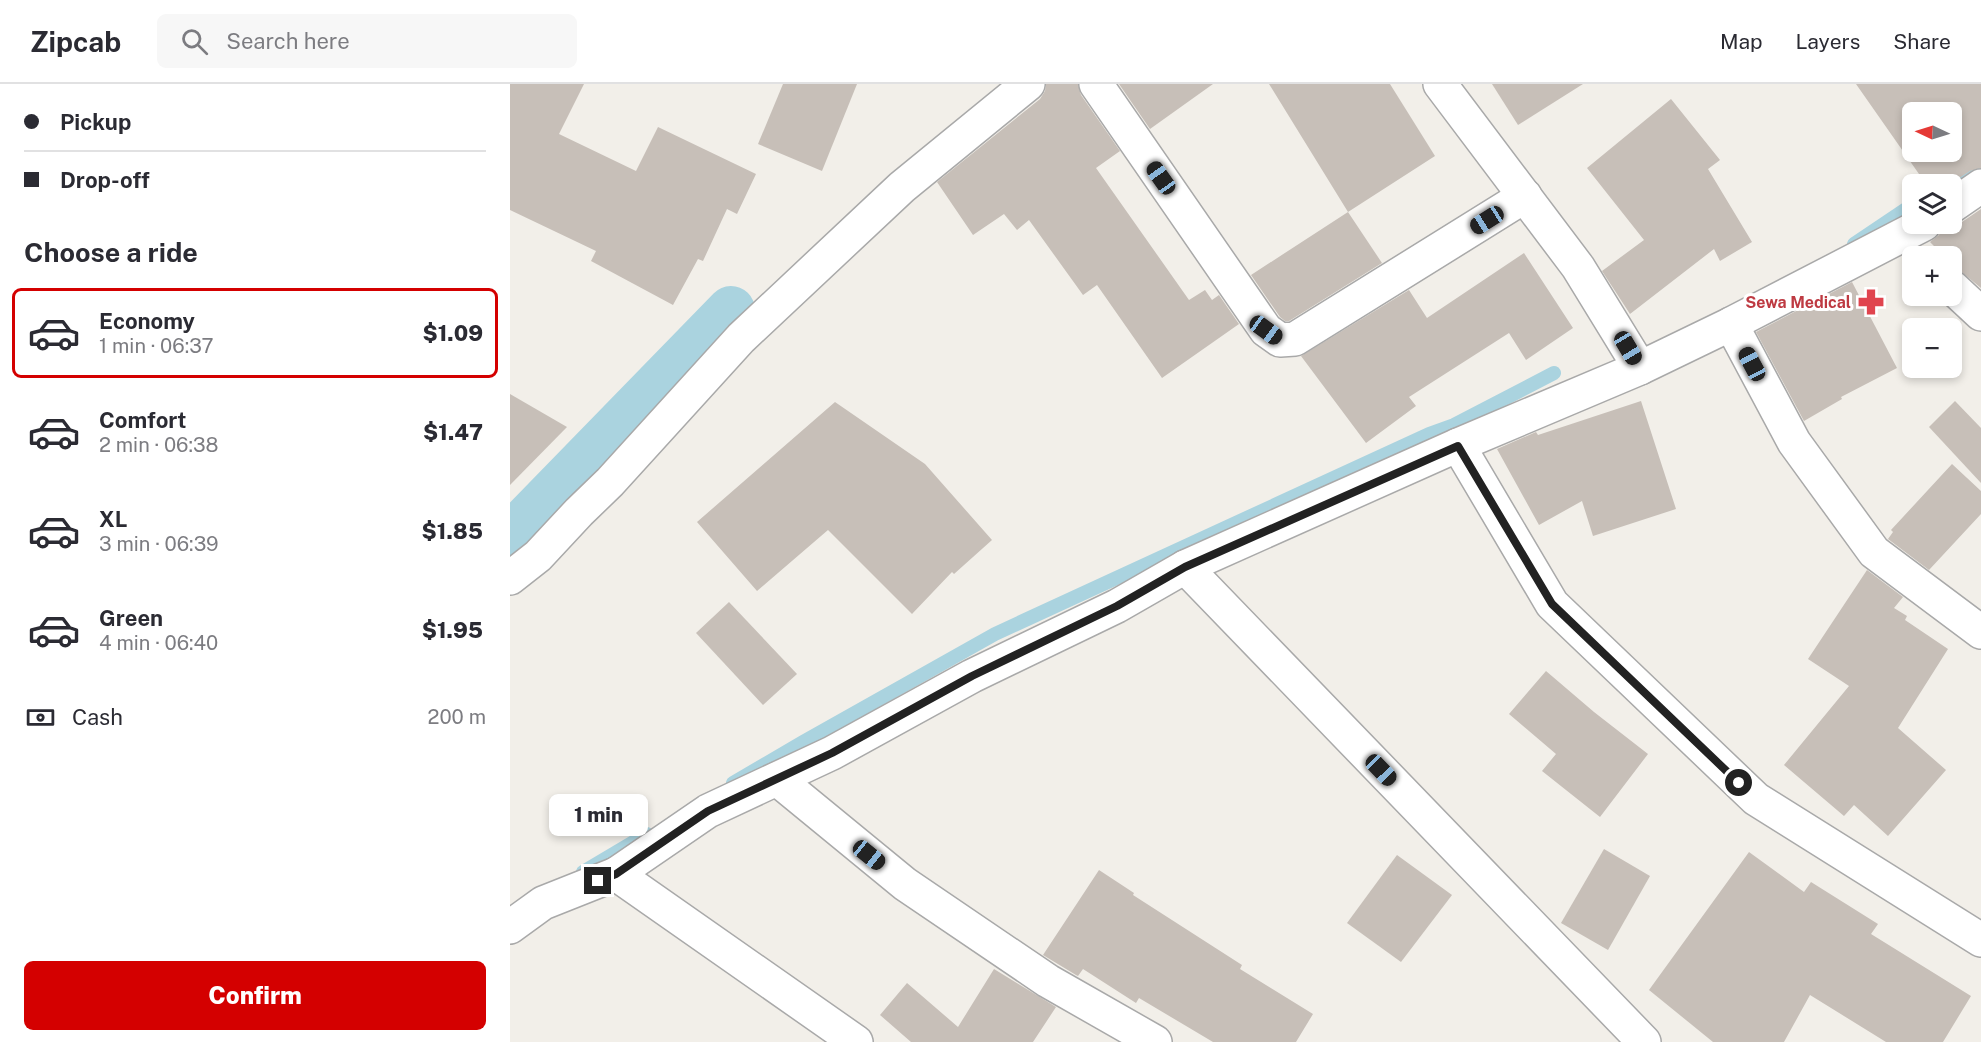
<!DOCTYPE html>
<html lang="en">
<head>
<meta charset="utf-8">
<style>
  :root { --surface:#fff; --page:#f7f7f7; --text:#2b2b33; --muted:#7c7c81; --line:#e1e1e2; --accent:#d40000 }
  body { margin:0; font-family:"Public Sans",sans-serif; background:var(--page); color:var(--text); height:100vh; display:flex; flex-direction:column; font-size:22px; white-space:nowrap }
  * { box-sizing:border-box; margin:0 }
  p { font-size:20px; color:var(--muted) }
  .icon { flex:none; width:33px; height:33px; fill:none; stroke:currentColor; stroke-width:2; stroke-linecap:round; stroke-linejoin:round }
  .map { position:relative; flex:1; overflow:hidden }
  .panel { display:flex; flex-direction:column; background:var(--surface); width:510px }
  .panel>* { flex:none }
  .banner { display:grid; align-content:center; height:132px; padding:0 24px; background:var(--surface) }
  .needle { width:39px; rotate:274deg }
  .fabs { position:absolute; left:1392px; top:18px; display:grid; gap:12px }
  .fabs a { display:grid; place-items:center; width:60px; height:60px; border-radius:9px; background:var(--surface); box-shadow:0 3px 9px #0003; font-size:30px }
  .end { position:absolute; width:27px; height:27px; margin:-14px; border:8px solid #222; background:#fff; box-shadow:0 0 0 3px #fff }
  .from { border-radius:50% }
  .bubble { position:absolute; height:42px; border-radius:9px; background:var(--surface); box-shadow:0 3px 9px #0003; font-size:20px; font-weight:800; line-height:42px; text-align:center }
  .car { position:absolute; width:18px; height:36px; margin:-18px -9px; border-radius:8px; box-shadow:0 0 4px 2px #0007; background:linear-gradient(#222 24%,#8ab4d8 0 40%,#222 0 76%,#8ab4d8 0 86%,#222 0) }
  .banner b { display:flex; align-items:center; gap:21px; height:57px; font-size:22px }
  .banner b+b { border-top:2px solid var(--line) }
  .banner i { width:15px; height:15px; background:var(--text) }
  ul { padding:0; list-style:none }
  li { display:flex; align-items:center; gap:18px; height:90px; margin:0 12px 9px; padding:0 12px; border:3px solid transparent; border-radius:9px }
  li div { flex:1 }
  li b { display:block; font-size:22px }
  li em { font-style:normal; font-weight:800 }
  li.active { border-color:var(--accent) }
  li>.icon { width:54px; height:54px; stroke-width:1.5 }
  h2 { padding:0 24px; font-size:27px; line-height:72px }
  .pay { display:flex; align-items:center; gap:15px; height:66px; padding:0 24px; font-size:22px }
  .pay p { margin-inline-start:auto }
  .action { display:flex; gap:12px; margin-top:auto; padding:12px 24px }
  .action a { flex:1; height:69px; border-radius:9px; background:var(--accent); color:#fff; font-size:24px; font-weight:800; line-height:69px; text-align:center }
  header { display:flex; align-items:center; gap:36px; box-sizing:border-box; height:84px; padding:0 30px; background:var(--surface); border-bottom:2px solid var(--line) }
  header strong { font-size:28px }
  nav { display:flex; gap:33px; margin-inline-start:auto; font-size:21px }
  .search { width:420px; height:54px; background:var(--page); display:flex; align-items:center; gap:15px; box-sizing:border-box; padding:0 21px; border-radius:9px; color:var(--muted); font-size:22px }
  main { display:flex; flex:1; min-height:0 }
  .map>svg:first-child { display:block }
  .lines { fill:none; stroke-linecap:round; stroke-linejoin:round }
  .stream { stroke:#aad3df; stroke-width:14 }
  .canal { stroke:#aad3df; stroke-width:48 }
  .building { fill:#c7bfb8; fill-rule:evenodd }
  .street-casing { stroke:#a9a9a9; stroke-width:36 }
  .street { stroke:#fff; stroke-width:33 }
  .route { stroke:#222; stroke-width:8 }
  .labels { text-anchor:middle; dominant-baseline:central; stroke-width:6; stroke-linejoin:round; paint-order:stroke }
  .health-label { font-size:16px; font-weight:bold; fill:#be3a42; stroke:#fff; text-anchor:end }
</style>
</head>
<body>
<header>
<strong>Zipcab</strong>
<div class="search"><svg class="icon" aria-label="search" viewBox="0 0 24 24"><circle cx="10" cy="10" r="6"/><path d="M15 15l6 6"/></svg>Search here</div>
<nav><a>Map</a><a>Layers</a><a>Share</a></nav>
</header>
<main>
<section class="panel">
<div class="banner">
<b><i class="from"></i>Pickup</b>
<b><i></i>Drop-off</b>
</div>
<h2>Choose a ride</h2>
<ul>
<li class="active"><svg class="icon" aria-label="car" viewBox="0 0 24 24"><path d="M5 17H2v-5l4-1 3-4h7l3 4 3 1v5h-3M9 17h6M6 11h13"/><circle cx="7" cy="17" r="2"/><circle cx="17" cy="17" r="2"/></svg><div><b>Economy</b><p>1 min · 06:37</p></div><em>$1.09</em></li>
<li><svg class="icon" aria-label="car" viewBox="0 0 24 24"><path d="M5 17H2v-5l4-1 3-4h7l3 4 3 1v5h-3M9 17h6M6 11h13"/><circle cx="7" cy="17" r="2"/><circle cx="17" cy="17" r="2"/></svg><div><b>Comfort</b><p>2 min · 06:38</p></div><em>$1.47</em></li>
<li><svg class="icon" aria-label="car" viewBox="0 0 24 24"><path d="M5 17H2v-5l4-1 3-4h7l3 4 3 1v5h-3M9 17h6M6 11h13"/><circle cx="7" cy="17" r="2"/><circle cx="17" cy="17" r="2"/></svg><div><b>XL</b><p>3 min · 06:39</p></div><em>$1.85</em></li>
<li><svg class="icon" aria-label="car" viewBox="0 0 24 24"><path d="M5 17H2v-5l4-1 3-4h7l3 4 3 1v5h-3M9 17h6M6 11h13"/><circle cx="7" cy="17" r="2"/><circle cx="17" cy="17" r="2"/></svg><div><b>Green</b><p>4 min · 06:40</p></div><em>$1.95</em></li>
</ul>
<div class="pay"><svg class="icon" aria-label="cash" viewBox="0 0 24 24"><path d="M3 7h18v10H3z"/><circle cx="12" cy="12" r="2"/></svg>Cash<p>200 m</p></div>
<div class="action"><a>Confirm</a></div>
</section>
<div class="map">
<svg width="1471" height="958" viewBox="0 0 1471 958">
  <rect width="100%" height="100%" fill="#f2efe9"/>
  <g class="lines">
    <g class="stream">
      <path d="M 1433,100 L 1471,75"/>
      <path d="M 1344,160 L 1402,121"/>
      <path d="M 223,699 L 293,658 L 485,550 L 919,350 L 944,341 L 1044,289"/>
      <path d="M 73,788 L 137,750"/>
    </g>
    <path class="canal" d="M 0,453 L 221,226"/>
  </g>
  <g class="building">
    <path d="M 0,0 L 74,0 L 49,50 L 126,87 L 148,43 L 246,90 L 227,130 L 217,125 L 193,177 L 188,175 L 163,221 L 81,177 L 86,167 L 0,126 Z"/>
    <path d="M 273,0 L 347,0 L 312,87 L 248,60 Z"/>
    <path d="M 536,0 L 568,0 L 571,11 L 610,67 L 586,84 L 679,216 L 695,206 L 702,216 L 709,211 L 729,240 L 652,294 L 587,201 L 573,211 L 519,136 L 507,146 L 494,130 L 463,151 L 427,98 L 530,15 L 535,7 Z"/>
    <path d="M 609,0 L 703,0 L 640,45 Z"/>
    <path d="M 759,0 L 880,0 L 925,72 L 838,128 L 872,179 L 779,237 L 775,237 L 770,233 L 741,191 L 838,128 Z"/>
    <path d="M 982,0 L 1073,0 L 1008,41 Z"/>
    <path d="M 1346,0 L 1471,0 L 1471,84 L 1460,87 L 1440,100 L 1416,100 ZM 1402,28 L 1442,28 L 1442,68 L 1402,68 Z"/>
    <path d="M 1161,15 L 1210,76 L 1198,85 L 1242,158 L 1210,177 L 1204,165 L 1120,230 L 1092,187 L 1134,156 L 1077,84 Z"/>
    <path d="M 1471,125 L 1471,204 L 1442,180 L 1442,172 L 1434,172 L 1420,158 L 1429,151 L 1431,145 L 1437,140 L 1444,141 L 1452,138 Z"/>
    <path d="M 1014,169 L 1063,244 L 1016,276 L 999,249 L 899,313 L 906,322 L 856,359 L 791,272 L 899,206 L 917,234 Z"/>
    <path d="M 1342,198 L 1387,284 L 1331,313 L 1332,315 L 1294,337 L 1246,248 Z"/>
    <path d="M 0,310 L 57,343 L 0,401 Z"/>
    <path d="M 1131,317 L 1166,425 L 1083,452 L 1072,417 L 1029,441 L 987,365 L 1026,348 L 1028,351 Z"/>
    <path d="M 1445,317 L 1471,344 L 1471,399 L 1419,343 Z"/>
    <path d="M 325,318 L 415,380 L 482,456 L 444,490 L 442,488 L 402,530 L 318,446 L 247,507 L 187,438 Z"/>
    <path d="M 1442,380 L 1471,407 L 1471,430 L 1419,486 L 1378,455 L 1383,448 L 1381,446 Z"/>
    <path d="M 1357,486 L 1393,513 L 1384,524 L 1397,532 L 1395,536 L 1438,565 L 1388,644 L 1436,686 L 1378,752 L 1344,721 L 1334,732 L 1274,681 L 1339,602 L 1298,575 Z"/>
    <path d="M 219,518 L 287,590 L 253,621 L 186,549 Z"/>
    <path d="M 1036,587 L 1084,628 L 1138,670 L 1090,733 L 1032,687 L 1046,670 L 999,630 Z"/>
    <path d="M 1094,765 L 1140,792 L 1098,866 L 1051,839 Z"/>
    <path d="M 1239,768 L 1294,808 L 1301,798 L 1368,840 L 1361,850 L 1461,912 L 1433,958 L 1376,958 L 1300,911 L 1274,958 L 1203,958 L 1139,906 Z"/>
    <path d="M 887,771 L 942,811 L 891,878 L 837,839 Z"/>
    <path d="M 589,786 L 624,809 L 623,811 L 732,881 L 730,885 L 803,930 L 786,958 L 703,958 L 629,914 L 626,919 L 573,885 L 568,892 L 566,891 L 533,871 Z"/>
    <path d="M 484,885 L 546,923 L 523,958 L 401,958 L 370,931 L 397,899 L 448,943 Z"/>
  </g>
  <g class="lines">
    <g class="street-casing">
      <g id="street">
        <path d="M 586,0 L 756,246 L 770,256 L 785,255 L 1015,112"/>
        <path d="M 930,0 L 1068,183 L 1130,284"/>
        <path d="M 1442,122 L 1471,102"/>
        <path d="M 1442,203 L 1471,230"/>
        <path d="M 1221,240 L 1284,358 L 1364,468 L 1471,548"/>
        <path d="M 948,361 L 1042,520 L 1246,715 L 1471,856"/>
        <path d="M 675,483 L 1134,958"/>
        <path d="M 0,494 L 28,472 L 69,428 L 100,398 L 231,254 L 392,103 L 518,0"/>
        <path d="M 267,695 L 395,800 L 538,897 L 645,958"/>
        <path d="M 106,790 L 346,958"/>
        <path d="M 0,843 L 33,819 L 106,790 L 198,727 L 322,669 L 462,592 L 607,522 L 675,483 L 948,361 L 1130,284 L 1221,240 L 1414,140"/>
      </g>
    </g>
    <use href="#street" class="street"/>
  </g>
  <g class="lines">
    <path class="route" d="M 88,797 L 106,790 L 198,727 L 322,669 L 462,592 L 607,522 L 675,483 L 948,362 L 1042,520 L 1229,699"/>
  </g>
  <defs>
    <g id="pharmacy-bare" transform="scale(2.07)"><path d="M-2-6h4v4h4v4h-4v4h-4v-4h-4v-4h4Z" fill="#e0444e" stroke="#fff" stroke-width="2.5" paint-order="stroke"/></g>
  </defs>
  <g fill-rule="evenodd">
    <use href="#pharmacy-bare" x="1361" y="218"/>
  </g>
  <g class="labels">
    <g class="health-label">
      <text x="1341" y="218">Sewa Medical</text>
    </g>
  </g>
</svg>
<div class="fabs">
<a><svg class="needle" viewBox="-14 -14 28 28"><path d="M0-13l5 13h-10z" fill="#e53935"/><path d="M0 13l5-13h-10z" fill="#7c7c81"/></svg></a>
<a><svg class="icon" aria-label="layers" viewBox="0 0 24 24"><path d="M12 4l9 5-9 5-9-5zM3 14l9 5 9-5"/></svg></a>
<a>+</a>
<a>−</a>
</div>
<i class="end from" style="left:1229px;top:699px"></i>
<i class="end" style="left:88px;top:797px"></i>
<div class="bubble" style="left:39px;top:710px;width:99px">1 min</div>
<i class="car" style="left:651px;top:94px;rotate:325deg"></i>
<i class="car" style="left:977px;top:136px;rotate:238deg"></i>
<i class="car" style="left:756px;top:246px;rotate:126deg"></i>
<i class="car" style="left:1118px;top:264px;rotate:149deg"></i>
<i class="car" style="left:1242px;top:280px;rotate:332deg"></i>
<i class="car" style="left:871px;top:686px;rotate:136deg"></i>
<i class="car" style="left:359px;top:771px;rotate:129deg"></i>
</div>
</main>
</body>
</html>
